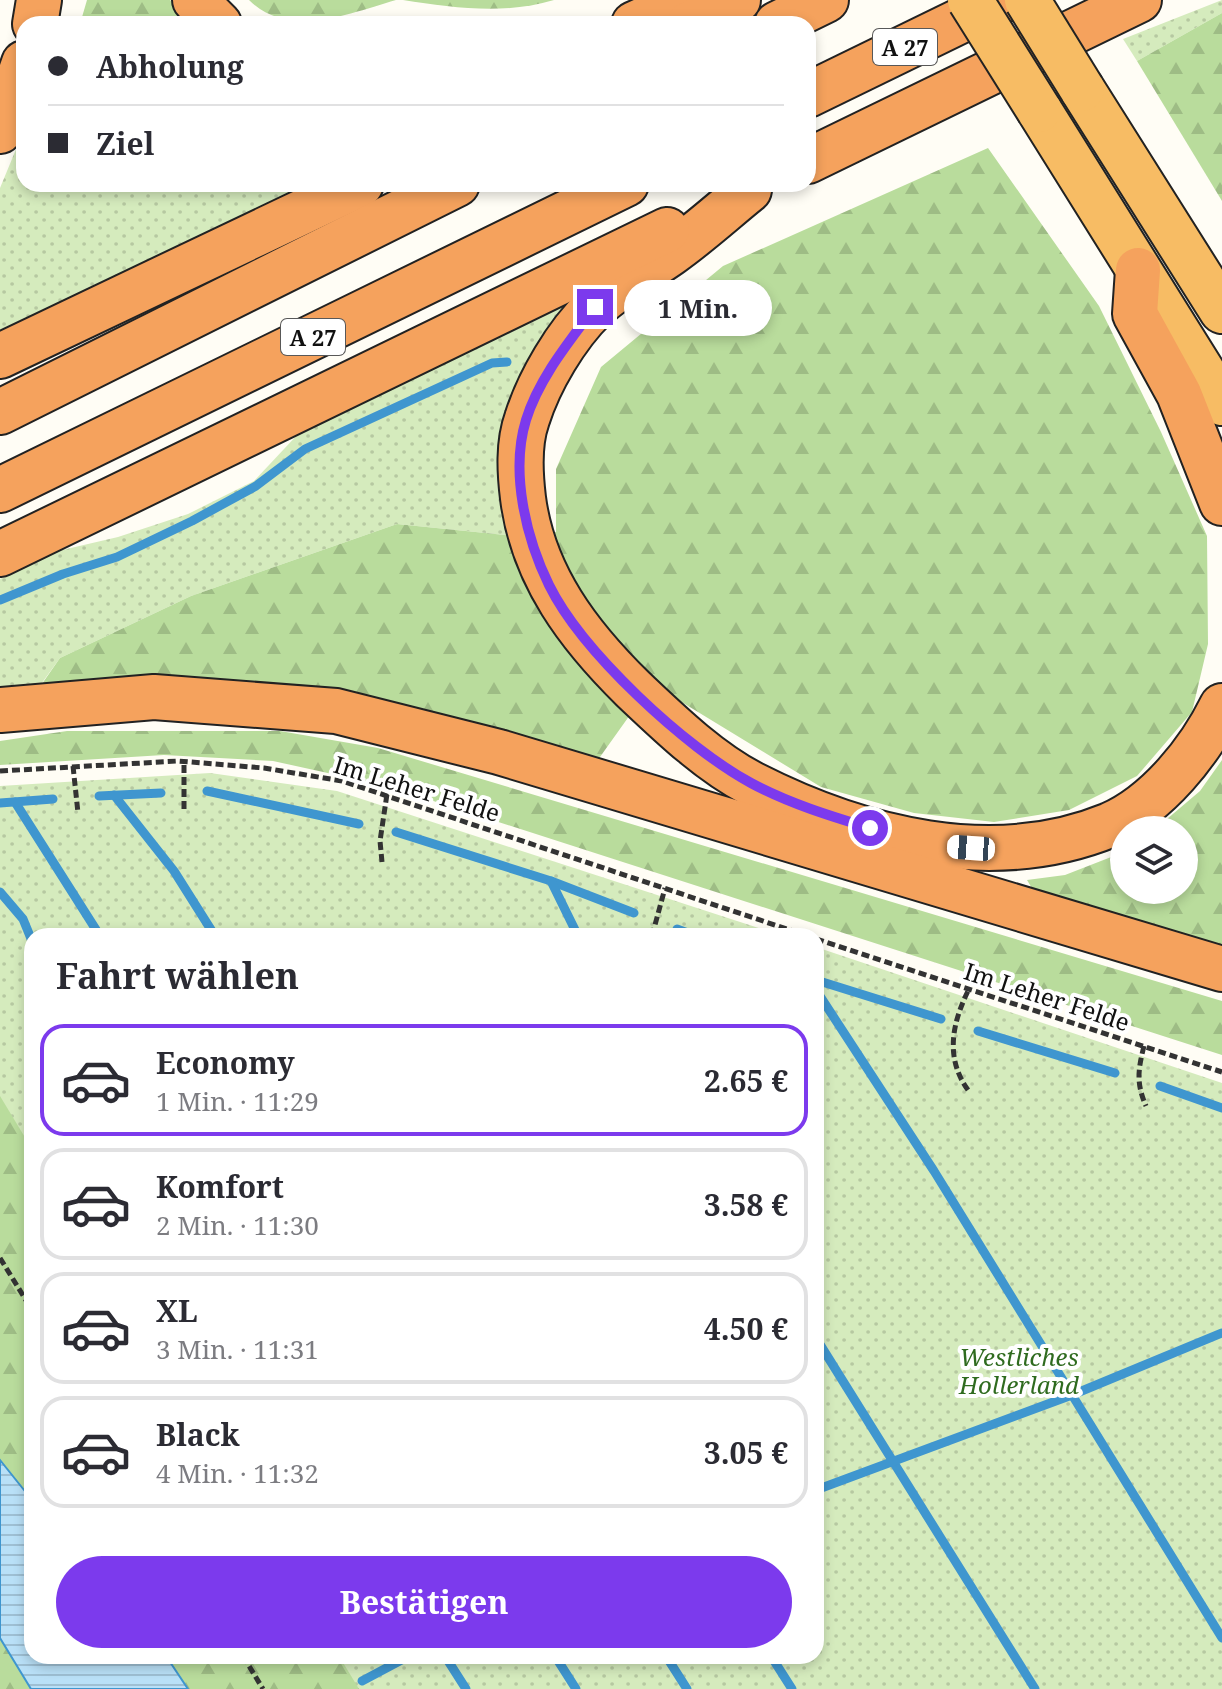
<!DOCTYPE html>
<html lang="de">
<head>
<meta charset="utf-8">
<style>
  :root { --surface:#fff; --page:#f7f7f7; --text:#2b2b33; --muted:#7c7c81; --line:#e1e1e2; --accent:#7c3aed }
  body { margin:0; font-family:"Noto Serif",serif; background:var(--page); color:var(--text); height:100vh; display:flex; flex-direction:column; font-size:30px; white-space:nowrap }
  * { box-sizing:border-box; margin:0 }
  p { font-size:26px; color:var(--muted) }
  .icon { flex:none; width:44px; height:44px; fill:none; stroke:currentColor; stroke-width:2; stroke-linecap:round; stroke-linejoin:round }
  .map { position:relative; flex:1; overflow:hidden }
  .panel { position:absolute; left:24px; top:928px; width:800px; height:736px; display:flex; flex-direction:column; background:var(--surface); border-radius:24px; box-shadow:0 4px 12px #0003 }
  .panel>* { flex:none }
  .banner { position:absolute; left:16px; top:16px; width:800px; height:176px; border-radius:24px; box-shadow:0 4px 12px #0003; display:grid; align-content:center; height:176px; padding:0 32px; background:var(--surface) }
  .controls { position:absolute; left:1110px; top:816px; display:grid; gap:16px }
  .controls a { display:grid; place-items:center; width:88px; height:88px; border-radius:50%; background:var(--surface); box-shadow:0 4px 12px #0003; font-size:40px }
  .end { position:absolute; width:36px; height:36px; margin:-18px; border:10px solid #7c3aed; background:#fff; box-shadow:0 0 0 4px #fff }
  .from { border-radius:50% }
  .bubble { position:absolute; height:56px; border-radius:28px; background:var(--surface); box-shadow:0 4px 12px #0003; font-size:26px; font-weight:700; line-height:56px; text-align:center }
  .car { position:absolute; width:24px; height:48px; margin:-24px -12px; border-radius:10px; box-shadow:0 0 6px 2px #0007; background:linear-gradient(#fff 24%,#345 0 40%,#fff 0 76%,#345 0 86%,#fff 0) }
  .banner b { display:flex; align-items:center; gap:28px; height:76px; font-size:30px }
  .banner b+b { border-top:2px solid var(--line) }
  .banner i { width:20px; height:20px; background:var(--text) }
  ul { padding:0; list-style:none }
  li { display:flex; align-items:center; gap:24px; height:112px; margin:0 16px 12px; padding:0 16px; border:4px solid var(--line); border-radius:24px }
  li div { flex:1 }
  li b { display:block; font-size:30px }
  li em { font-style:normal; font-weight:700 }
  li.active { border-color:var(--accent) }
  li>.icon { width:72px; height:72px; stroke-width:1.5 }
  h2 { padding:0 32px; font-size:36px; line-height:96px }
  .primary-button { display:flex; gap:16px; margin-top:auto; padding:16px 32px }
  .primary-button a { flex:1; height:92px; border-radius:48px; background:var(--accent); color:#fff; font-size:32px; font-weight:700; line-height:92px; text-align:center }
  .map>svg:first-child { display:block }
  .grass { fill:url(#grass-dots) }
  .forest { fill:url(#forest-firs) }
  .water { fill:url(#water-rules); stroke:#3f96cf; stroke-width:2 }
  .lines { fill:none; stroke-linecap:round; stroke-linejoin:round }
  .stream { stroke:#3f96cf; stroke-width:9 }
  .trunk-casing { stroke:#222; stroke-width:48 }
  .motorway-casing { stroke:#222; stroke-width:48 }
  .path { stroke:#333; stroke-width:5; stroke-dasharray:8 4; stroke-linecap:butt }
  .trunk { stroke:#f7bc64; stroke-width:44 }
  .motorway { stroke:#f5a25d; stroke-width:44 }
  .trunk-bridge-casing { stroke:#222; stroke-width:48; stroke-linecap:butt }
  .trunk-bridge { stroke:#f7bc64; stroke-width:44 }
  .route { stroke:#7c3aed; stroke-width:10 }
  .labels { text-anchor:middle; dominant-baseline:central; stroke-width:8; stroke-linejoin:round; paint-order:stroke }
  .shield { fill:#fff; stroke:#585858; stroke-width:2 }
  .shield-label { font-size:22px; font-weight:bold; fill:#111 }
  .street-label { font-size:24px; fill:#111; stroke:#fff }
  .park-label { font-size:24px; font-style:italic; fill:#2f6b1f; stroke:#fff }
</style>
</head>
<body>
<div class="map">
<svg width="1222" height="1689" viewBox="0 0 1222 1689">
  <defs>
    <pattern id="grass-dots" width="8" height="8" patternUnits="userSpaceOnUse" patternTransform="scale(2)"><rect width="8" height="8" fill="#d5ebbd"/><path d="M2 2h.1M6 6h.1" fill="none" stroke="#b6c8a1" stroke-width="1.8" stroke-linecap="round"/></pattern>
    <pattern id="forest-firs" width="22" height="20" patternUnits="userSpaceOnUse" patternTransform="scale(2)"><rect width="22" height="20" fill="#b9dc9c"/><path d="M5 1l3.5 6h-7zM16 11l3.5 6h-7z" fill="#9ebc85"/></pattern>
    <pattern id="water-rules" width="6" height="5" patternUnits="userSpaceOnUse" patternTransform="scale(2)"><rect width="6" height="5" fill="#b9e0f7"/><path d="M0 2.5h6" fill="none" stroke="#9ebfd3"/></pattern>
  </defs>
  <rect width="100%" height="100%" fill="#fffdf5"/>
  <g class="grass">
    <path d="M 1222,0 L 1222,13 L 1137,61 L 1123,39 Z"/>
    <path d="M 24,130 L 24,184 L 307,184 L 0,332 L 0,188 Z"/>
    <path d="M 571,298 L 514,536 L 397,524 L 191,596 L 60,658 L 36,691 L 0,697 L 0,579 L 58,551 L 118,537 L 188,514 L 254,481 L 299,433 Z"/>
    <path d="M 210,773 L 337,791 L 783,936 L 32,936 L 32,1288 L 0,1204 L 0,786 Z"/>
    <path d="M 816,947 L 1222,1083 L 1222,1689 L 282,1689 L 261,1656 L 816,1656 Z"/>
  </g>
  <g class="forest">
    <path d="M 87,0 L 170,0 L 193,24 L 80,24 Z"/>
    <path d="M 249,0 L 396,0 C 350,13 289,40 249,0 Z"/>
    <path d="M 403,0 L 554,0 C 504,15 454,8 403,0 Z"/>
    <path d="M 1222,13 L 1222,201 L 1137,61 Z"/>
    <path d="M 988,148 L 1099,306 L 1161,432 L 1207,536 L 1208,644 L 1192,712 L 1137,776 L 1069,810 L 994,822 L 914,813 L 821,787 L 652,684 L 595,764 L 37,691 L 60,658 L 191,596 L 397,524 L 514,536 L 556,532 L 556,469 L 601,367 L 723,266 Z"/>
    <path d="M 67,731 L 280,731 L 378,748 L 1222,1001 L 1222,1055 L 387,786 L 273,761 L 164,755 L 0,765 L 0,741 Z"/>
    <path d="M 1222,760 L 1222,950 L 1036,895 L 1027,880 L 1065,875 L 1124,852 L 1124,890 L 1184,890 L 1184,830 L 1154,830 L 1200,791 Z"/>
    <path d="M 0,1096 L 32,1149 L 32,1500 L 0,1460 Z"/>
    <path d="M 0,1638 L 2,1641 L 31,1689 L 0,1689 Z"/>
    <path d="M 166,1656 L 339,1656 L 359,1689 L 188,1689 Z"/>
  </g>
  <path class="water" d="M 0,1460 L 32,1500 L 32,1656 L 166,1656 L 188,1689 L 31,1689 L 0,1638 Z"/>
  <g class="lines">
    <g class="stream">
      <path d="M 0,600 L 63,574 L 117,557 L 192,521 L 256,486 L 305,449 L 492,363 L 507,362"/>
      <path d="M 207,791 L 359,824"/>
      <path d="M 114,795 L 174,871 L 215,936"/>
      <path d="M 99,796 L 161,793"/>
      <path d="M 15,802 L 100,936"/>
      <path d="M 0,803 L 53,799"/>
      <path d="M 396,832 L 551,881 L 634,913"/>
      <path d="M 551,881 L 578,936"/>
      <path d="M 0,892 L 23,919 L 32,941"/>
      <path d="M 677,929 L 696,936"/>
      <path d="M 816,980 L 941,1019"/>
      <path d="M 816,990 L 934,1171 L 1222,1638"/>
      <path d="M 978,1031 L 1115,1073"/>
      <path d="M 1160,1086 L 1222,1108"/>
      <path d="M 816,1338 L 1035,1689"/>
      <path d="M 816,1490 L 1072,1395 L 1222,1333"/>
      <path d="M 445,1656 L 466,1689"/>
      <path d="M 555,1656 L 576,1689"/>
      <path d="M 666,1656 L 687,1689"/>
      <path d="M 771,1656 L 792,1689"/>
      <path d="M 362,1681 L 409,1656"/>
    </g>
    <g class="trunk-casing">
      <g id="trunk">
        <path d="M 1082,89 L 1222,311"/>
        <path d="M 1039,110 L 1222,403"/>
      </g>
    </g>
    <g class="motorway-casing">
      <g id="motorway">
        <path d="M 195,0 L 219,24"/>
        <path d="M 35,24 L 39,0"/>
        <path d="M 634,24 L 688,0"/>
        <path d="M 689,24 L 738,0"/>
        <path d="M 777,24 L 826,0"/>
        <path d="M 808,95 L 1003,0"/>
        <path d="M 0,131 L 24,63"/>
        <path d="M 808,161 L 1139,0"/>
        <path d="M 749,190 C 723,211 698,234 671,253 C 647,270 617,286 595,307 C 566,335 539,381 527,419 C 518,444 520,473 523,498 C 533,576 579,636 633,689 C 669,723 708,761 752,784 C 860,839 993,873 1110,825 C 1158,804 1200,751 1222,706"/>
        <path d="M 1138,270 L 1135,314 L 1179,394 L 1222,503"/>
        <path d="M 0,356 L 361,184"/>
        <path d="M 0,412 L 457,184"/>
        <path d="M 0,490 L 626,184"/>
        <path d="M 0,554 L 667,230"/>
        <path d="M 0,710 L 154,697 L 336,711 L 499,752 L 1222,969"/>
      </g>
    </g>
    <g class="path">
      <path d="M 73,766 L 78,813"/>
      <path d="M 0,771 L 178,761 L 264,768 L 342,781 L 808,936"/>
      <path d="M 184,809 L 184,762"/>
      <path d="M 382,862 L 380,841 L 387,794"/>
      <path d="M 652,936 L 665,888"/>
      <path d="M 816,939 L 1222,1072"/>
      <path d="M 1144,1046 C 1138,1070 1136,1083 1146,1106"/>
      <path d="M 968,1090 C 945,1058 952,1024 968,991"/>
      <path d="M 0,1258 L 32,1310"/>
      <path d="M 243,1656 L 263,1689"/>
    </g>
    <use href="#trunk" class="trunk"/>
    <use href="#motorway" class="motorway"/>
    <g class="trunk-bridge-casing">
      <g id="trunk-bridge">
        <path d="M 970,0 L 1039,110"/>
        <path d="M 1027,0 L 1082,89"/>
      </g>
    </g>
    <use href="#trunk-bridge" class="trunk-bridge"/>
  </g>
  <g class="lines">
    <path class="route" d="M 595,307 C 569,342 539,378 526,420 C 510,472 526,538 549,585 C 582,652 686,748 751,783 C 788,803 830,816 870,828"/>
  </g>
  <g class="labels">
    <g class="shield">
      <rect x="873" y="29" width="64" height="36" rx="6"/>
      <rect x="281" y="319" width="64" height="36" rx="6"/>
    </g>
    <g class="shield-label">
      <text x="905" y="47">A 27</text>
      <text x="313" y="337">A 27</text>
    </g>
    <g class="street-label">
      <text transform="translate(417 788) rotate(17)">Im Leher Felde</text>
      <text transform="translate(1047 996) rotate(18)">Im Leher Felde</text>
    </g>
    <g class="park-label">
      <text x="1019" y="1356">Westliches<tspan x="1019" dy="28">Hollerland</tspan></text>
    </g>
  </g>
</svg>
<div class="controls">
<a><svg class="icon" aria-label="layers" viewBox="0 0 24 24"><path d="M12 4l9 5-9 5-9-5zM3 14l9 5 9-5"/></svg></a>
</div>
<i class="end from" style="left:870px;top:828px"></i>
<i class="end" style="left:595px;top:307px"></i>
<div class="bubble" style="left:624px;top:280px;width:148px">1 Min.</div>
<i class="car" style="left:971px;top:848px;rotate:274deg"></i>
<div class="banner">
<b><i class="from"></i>Abholung</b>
<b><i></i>Ziel</b>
</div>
<section class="panel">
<h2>Fahrt wählen</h2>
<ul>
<li class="active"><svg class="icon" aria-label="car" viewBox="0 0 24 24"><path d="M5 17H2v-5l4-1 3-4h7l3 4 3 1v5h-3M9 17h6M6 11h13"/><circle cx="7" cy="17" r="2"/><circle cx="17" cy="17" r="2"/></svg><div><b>Economy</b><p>1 Min. · 11:29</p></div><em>2.65 €</em></li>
<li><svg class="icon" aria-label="car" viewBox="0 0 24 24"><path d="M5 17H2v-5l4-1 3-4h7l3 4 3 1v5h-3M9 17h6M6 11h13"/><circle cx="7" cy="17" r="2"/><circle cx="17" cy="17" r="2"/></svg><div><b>Komfort</b><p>2 Min. · 11:30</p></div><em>3.58 €</em></li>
<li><svg class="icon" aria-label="car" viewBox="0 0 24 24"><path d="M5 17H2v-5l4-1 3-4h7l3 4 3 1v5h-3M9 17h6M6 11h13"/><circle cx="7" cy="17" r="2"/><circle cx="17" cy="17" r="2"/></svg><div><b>XL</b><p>3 Min. · 11:31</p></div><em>4.50 €</em></li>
<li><svg class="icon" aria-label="car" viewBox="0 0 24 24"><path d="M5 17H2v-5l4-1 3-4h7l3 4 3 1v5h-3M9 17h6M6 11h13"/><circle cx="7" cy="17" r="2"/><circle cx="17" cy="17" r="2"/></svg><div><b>Black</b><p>4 Min. · 11:32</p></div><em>3.05 €</em></li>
</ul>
<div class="primary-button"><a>Bestätigen</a></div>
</section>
</div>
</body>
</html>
